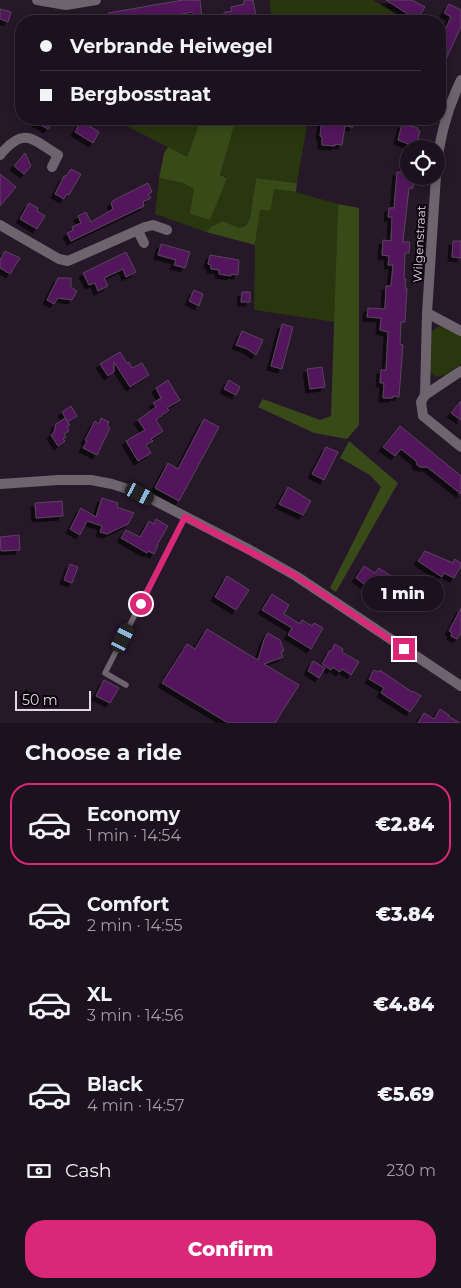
<!DOCTYPE html>
<html lang="en">
<head>
<meta charset="utf-8">
<style>
  :root { --surface:#1c111f; --page:#251a28; --text:#f1f3f6; --muted:#a09da4; --line:#3a313d; --accent:#db2777 }
  body { margin:0; font-family:Montserrat,sans-serif; background:var(--page); color:var(--text); height:100vh; display:flex; flex-direction:column; font-size:19px; white-space:nowrap }
  * { box-sizing:border-box; margin:0 }
  p { font-size:16px; color:var(--muted) }
  .icon { flex:none; width:28px; height:28px; fill:none; stroke:currentColor; stroke-width:2; stroke-linecap:round; stroke-linejoin:round }
  .map { position:relative; height:723px; overflow:hidden }
  .sheet { display:flex; flex-direction:column; background:var(--surface); flex:1 }
  .sheet>* { flex:none }
  .guide { position:absolute; left:15px; top:15px; width:431px; height:110px; border-radius:20px; box-shadow:0 2px 12px #0003,0 0 0 1px var(--line); display:grid; align-content:center; height:110px; padding:0 25px; background:var(--surface) }
  .tools { position:absolute; left:400px; top:140px; display:grid; gap:10px }
  .tools a { display:grid; place-items:center; width:45px; height:45px; border-radius:50%; background:var(--surface); box-shadow:0 2px 12px #0003,0 0 0 1px var(--line); font-size:25px }
  .scale { position:absolute; left:15px; bottom:12px; width:76px; box-sizing:border-box; padding-left:5px; border:2px solid #e1d6e3; border-top:0; font-size:14px; line-height:18px; white-space:nowrap; color:#e1d6e3; -webkit-text-stroke:4px #0b050c; paint-order:stroke }
  .end { position:absolute; width:22px; height:22px; margin:-11px; border:6px solid #db2777; background:#fff; box-shadow:0 0 0 2px #fff }
  .from { border-radius:50% }
  .bubble { position:absolute; height:35px; border-radius:18px; background:var(--surface); box-shadow:0 2px 12px #0003,0 0 0 1px var(--line); font-size:16px; font-weight:800; line-height:35px; text-align:center }
  .car { position:absolute; width:15px; height:30px; margin:-15px -8px; border-radius:6px; box-shadow:0 0 4px 1px #0007; background:linear-gradient(#222 24%,#8ab4d8 0 40%,#222 0 76%,#8ab4d8 0 86%,#222 0) }
  .guide b { display:flex; align-items:center; gap:18px; height:48px; font-size:19px }
  .guide b+b { border-top:1px solid var(--line) }
  .guide i { width:12px; height:12px; background:var(--text) }
  ul { padding:0; list-style:none }
  li { display:flex; align-items:center; gap:15px; height:82px; margin:0 10px 8px; padding:0 15px; border:2px solid transparent; border-radius:20px }
  li div { flex:1 }
  li b { display:block; font-size:19px }
  li em { font-style:normal; font-weight:800 }
  li.current { border-color:var(--accent) }
  li>.icon { width:45px; height:45px; stroke-width:1.5 }
  h2 { padding:0 25px; font-size:22px; line-height:60px }
  .pay { display:flex; align-items:center; gap:12px; height:55px; padding:0 25px; font-size:19px }
  .pay p { margin-inline-start:auto }
  .cta { display:flex; gap:10px; margin-top:auto; padding:10px 25px }
  .cta a { flex:1; height:58px; border-radius:20px; background:var(--accent); color:#fff; font-size:20px; font-weight:800; line-height:58px; text-align:center }
  .map>svg:first-child { display:block }
  .green { fill:#28370e }
  .forest { fill:#374a18 }
  .building { fill:#53155d; stroke:#58465b; filter:url(#shadow) }
  .lines { fill:none; stroke-linecap:round; stroke-linejoin:round }
  .lane { stroke:#6d646e; stroke-width:5.5 }
  .street { stroke:#6d646e; stroke-width:10 }
  .route { stroke:#db2777; stroke-width:6 }
  .labels { text-anchor:middle; dominant-baseline:central; stroke-width:4; stroke-linejoin:round; paint-order:stroke }
  .street-label { font-size:12px; fill:#e1d6e3; stroke:#0b050c }
</style>
</head>
<body>
<div class="map">
<svg width="461" height="723" viewBox="0 0 461 723">
  <defs>
    <filter id="shadow"><feDropShadow dx="-4" dy="4" stdDeviation="0" flood-color="#0009"/></filter>
  </defs>
  <rect width="100%" height="100%" fill="#261729"/>
  <g class="green">
    <path d="M 270,0 L 373,0 L 404,19 L 403,21 L 271,21 Z"/>
    <path d="M 113,119 L 201,119 L 187,157 Z"/>
    <path d="M 236,119 L 308,119 L 297,183 L 256,178 L 250,218 L 244,226 L 239,228 L 223,221 L 212,226 L 206,232 L 155,214 L 159,178 L 183,183 L 195,189 L 227,177 L 220,175 Z"/>
    <path d="M 274,189 L 296,192 L 338,204 L 335,322 L 254,310 L 255,245 L 260,209 L 271,210 Z"/>
    <path d="M 438,327 L 445,327 L 461,336 L 461,364 L 445,375 L 436,377 L 430,372 L 431,333 L 433,330 Z"/>
  </g>
  <g class="forest">
    <path d="M 201,119 L 236,119 L 220,175 L 227,178 L 210,220 L 190,214 L 194,189 L 183,183 L 159,178 L 164,153 L 168,147 L 187,157 Z"/>
    <path d="M 256,178 L 297,183 L 296,192 L 274,189 L 271,210 L 260,210 L 255,245 L 206,232 L 212,226 L 223,221 L 239,228 L 245,226 L 250,218 Z"/>
    <path d="M 338,204 L 359,208 L 359,425 L 347,439 L 314,433 L 258,407 L 263,399 L 320,420 L 331,416 Z"/>
    <path d="M 349,441 L 398,483 L 336,592 L 330,588 L 381,487 L 370,475 L 340,458 Z"/>
  </g>
  <g class="building">
    <path d="M 183,0 L 200,0 L 202,18 L 193,19 L 192,12 L 163,18 L 163,20 L 155,21 L 110,21 L 108,13 Z"/>
    <path d="M 244,0 L 253,0 L 257,21 L 243,21 L 242,19 L 225,21 L 220,18 L 225,12 L 232,11 L 231,7 L 244,4 Z"/>
    <path d="M 386,0 L 412,0 L 425,7 L 420,15 L 417,14 L 414,18 Z"/>
    <path d="M 449,4 L 461,10 L 461,27 L 440,72 L 440,41 L 451,17 L 444,13 Z"/>
    <path d="M 0,9 L 11,12 L 8,22 L 0,19 Z"/>
    <path d="M 30,119 L 54,119 L 48,129 Z"/>
    <path d="M 322,119 L 354,119 L 353,127 L 345,126 L 342,145 L 335,144 L 335,146 L 322,145 L 322,137 L 320,136 Z"/>
    <path d="M 81,121 L 99,132 L 93,143 L 75,132 Z"/>
    <path d="M 402,124 L 418,128 L 417,130 L 420,131 L 416,147 L 398,140 Z"/>
    <path d="M 25,153 L 31,166 L 24,174 L 14,166 Z"/>
    <path d="M 71,169 L 81,174 L 69,195 L 67,194 L 64,199 L 55,194 L 64,176 L 66,176 Z"/>
    <path d="M 397,172 L 409,173 L 409,176 L 414,176 L 413,188 L 409,188 L 403,242 L 410,242 L 409,253 L 405,253 L 404,279 L 406,279 L 405,288 L 407,288 L 405,322 L 401,322 L 400,344 L 403,345 L 399,397 L 393,396 L 393,398 L 383,398 L 384,383 L 380,383 L 381,370 L 386,370 L 388,332 L 380,330 L 381,318 L 367,317 L 368,308 L 385,309 L 386,286 L 391,286 L 393,265 L 388,265 L 389,256 L 382,255 L 383,240 L 391,241 L 392,217 L 388,217 L 389,208 L 394,208 Z"/>
    <path d="M 0,174 L 16,187 L 0,206 Z"/>
    <path d="M 148,183 L 152,192 L 148,194 L 151,198 L 143,202 L 144,206 L 71,241 L 67,233 L 73,230 L 72,227 L 81,223 L 78,216 L 86,212 L 91,222 L 113,209 L 111,203 L 114,200 Z"/>
    <path d="M 29,203 L 38,208 L 37,211 L 45,216 L 37,229 L 20,219 Z"/>
    <path d="M 453,241 L 461,241 L 461,258 L 452,257 Z"/>
    <path d="M 161,244 L 190,252 L 185,268 L 174,265 L 176,260 L 158,255 Z"/>
    <path d="M 5,251 L 20,258 L 10,274 L 0,268 L 0,260 Z"/>
    <path d="M 126,252 L 136,272 L 126,277 L 123,269 L 104,278 L 108,286 L 98,291 L 95,283 L 89,285 L 83,273 Z"/>
    <path d="M 210,255 L 239,260 L 238,275 L 231,274 L 231,276 L 219,274 L 219,270 L 211,269 L 211,265 L 208,264 Z"/>
    <path d="M 58,278 L 71,278 L 71,287 L 77,291 L 72,300 L 58,298 L 54,304 L 47,300 Z"/>
    <path d="M 194,290 L 203,294 L 199,306 L 189,301 Z"/>
    <path d="M 242,292 L 250,292 L 250,302 L 241,302 Z"/>
    <path d="M 282,324 L 293,327 L 282,369 L 271,366 Z"/>
    <path d="M 242,331 L 263,340 L 256,355 L 247,349 L 236,345 Z"/>
    <path d="M 120,352 L 127,363 L 129,362 L 132,368 L 142,363 L 149,375 L 130,387 L 114,362 L 114,372 L 108,376 L 100,364 Z"/>
    <path d="M 322,367 L 325,387 L 310,389 L 307,369 Z"/>
    <path d="M 168,380 L 180,400 L 167,408 L 169,410 L 156,420 L 163,431 L 151,439 L 153,441 L 146,445 L 151,453 L 138,461 L 126,441 L 145,430 L 138,420 L 156,407 L 153,403 L 161,398 L 156,388 Z"/>
    <path d="M 229,380 L 240,387 L 236,395 L 224,389 Z"/>
    <path d="M 461,401 L 461,420 L 451,413 Z"/>
    <path d="M 71,406 L 77,416 L 68,422 L 62,412 Z"/>
    <path d="M 65,418 L 70,425 L 67,427 L 69,431 L 64,434 L 66,437 L 63,439 L 65,441 L 58,446 L 51,435 L 54,432 L 56,424 Z"/>
    <path d="M 101,418 L 109,422 L 107,426 L 110,428 L 97,455 L 83,448 L 87,441 L 85,440 L 95,421 L 99,424 Z"/>
    <path d="M 204,419 L 219,427 L 179,501 L 155,488 L 168,463 L 178,469 Z"/>
    <path d="M 400,426 L 461,476 L 461,494 L 427,467 L 420,467 L 417,465 L 416,461 L 401,449 L 395,456 L 383,447 Z"/>
    <path d="M 326,447 L 338,452 L 324,480 L 312,474 Z"/>
    <path d="M 288,487 L 311,501 L 303,515 L 279,504 Z"/>
    <path d="M 102,498 L 118,503 L 117,507 L 134,513 L 128,524 L 107,534 L 100,532 L 102,526 L 87,521 L 80,535 L 70,529 L 81,508 L 96,517 Z"/>
    <path d="M 62,501 L 63,516 L 36,518 L 35,503 Z"/>
    <path d="M 156,519 L 168,526 L 157,545 L 158,545 L 154,554 L 148,551 L 147,553 L 121,538 L 126,530 L 140,537 L 149,521 L 154,524 Z"/>
    <path d="M 19,535 L 20,550 L 1,551 L 0,537 Z"/>
    <path d="M 425,551 L 453,563 L 455,559 L 461,563 L 461,566 L 454,578 L 444,573 L 442,577 L 418,561 Z"/>
    <path d="M 70,564 L 78,567 L 72,583 L 64,580 Z"/>
    <path d="M 364,566 L 375,573 L 379,568 L 394,578 L 382,597 L 356,578 Z"/>
    <path d="M 227,576 L 249,590 L 236,610 L 215,597 Z"/>
    <path d="M 272,594 L 289,605 L 284,614 L 300,624 L 302,620 L 312,626 L 314,623 L 323,628 L 311,649 L 288,635 L 292,628 L 262,610 Z"/>
    <path d="M 461,608 L 461,633 L 457,639 L 451,636 L 452,633 L 449,631 Z"/>
    <path d="M 207,629 L 258,660 L 264,640 L 268,633 L 280,640 L 284,651 L 281,652 L 283,657 L 264,664 L 299,685 L 275,723 L 228,723 L 162,683 L 187,644 L 195,649 Z"/>
    <path d="M 335,644 L 343,649 L 342,652 L 359,662 L 351,675 L 342,669 L 340,672 L 333,667 L 331,670 L 322,664 L 330,650 L 331,651 Z"/>
    <path d="M 313,661 L 325,668 L 319,678 L 308,671 Z"/>
    <path d="M 374,670 L 379,672 L 380,670 L 412,692 L 413,691 L 421,696 L 410,712 L 381,693 L 384,688 L 369,679 Z"/>
    <path d="M 104,680 L 119,688 L 110,703 L 96,696 Z"/>
    <path d="M 440,709 L 449,715 L 448,716 L 460,723 L 418,723 L 424,713 L 434,719 Z"/>
  </g>
  <g class="lines">
    <path class="lane" d="M 126,685 L 105,673 L 185,517"/>
    <g class="street">
      <path d="M 37,0 L 66,5 L 96,0"/>
      <path d="M 0,155 C 24,126 32,139 58,155 L 52,167"/>
      <path d="M 436,172 C 439,139 447,109 461,80"/>
      <path d="M 0,225 L 59,259 L 68,261 L 145,227 L 153,225 L 167,230"/>
      <path d="M 138,231 L 144,243"/>
      <path d="M 427,313 L 461,331"/>
      <path d="M 461,371 L 425,395 L 421,402 L 423,416 L 461,447"/>
      <path d="M 425,395 L 427,313 L 436,176"/>
      <path d="M 0,484 L 58,480 L 91,480 L 112,484 L 140,493 L 250,550 L 296,576 L 461,686"/>
    </g>
  </g>
  <g class="lines">
    <path class="route" d="M 141,604 L 185,517 L 296,576 L 404,649"/>
  </g>
  <g class="labels">
    <g class="street-label">
      <text transform="translate(419 244) rotate(-87)">Wilgenstraat</text>
    </g>
  </g>
</svg>
<div class="tools">
<a><svg class="icon" aria-label="locate" viewBox="0 0 24 24"><circle cx="12" cy="12" r="6"/><path d="M12 2v4M12 18v4M2 12h4M18 12h4"/></svg></a>
</div>
<div class="scale">50 m</div>
<i class="end from" style="left:141px;top:604px"></i>
<i class="end" style="left:404px;top:649px"></i>
<div class="bubble" style="left:362px;top:576px;width:82px">1 min</div>
<i class="car" style="left:140px;top:494px;rotate:117deg"></i>
<i class="car" style="left:123px;top:638px;rotate:27deg"></i>
<div class="guide">
<b><i class="from"></i>Verbrande Heiwegel</b>
<b><i></i>Bergbosstraat</b>
</div>
</div>
<section class="sheet">
<h2>Choose a ride</h2>
<ul>
<li class="current"><svg class="icon" aria-label="car" viewBox="0 0 24 24"><path d="M5 17H2v-5l4-1 3-4h7l3 4 3 1v5h-3M9 17h6M6 11h13"/><circle cx="7" cy="17" r="2"/><circle cx="17" cy="17" r="2"/></svg><div><b>Economy</b><p>1 min · 14:54</p></div><em>€2.84</em></li>
<li><svg class="icon" aria-label="car" viewBox="0 0 24 24"><path d="M5 17H2v-5l4-1 3-4h7l3 4 3 1v5h-3M9 17h6M6 11h13"/><circle cx="7" cy="17" r="2"/><circle cx="17" cy="17" r="2"/></svg><div><b>Comfort</b><p>2 min · 14:55</p></div><em>€3.84</em></li>
<li><svg class="icon" aria-label="car" viewBox="0 0 24 24"><path d="M5 17H2v-5l4-1 3-4h7l3 4 3 1v5h-3M9 17h6M6 11h13"/><circle cx="7" cy="17" r="2"/><circle cx="17" cy="17" r="2"/></svg><div><b>XL</b><p>3 min · 14:56</p></div><em>€4.84</em></li>
<li><svg class="icon" aria-label="car" viewBox="0 0 24 24"><path d="M5 17H2v-5l4-1 3-4h7l3 4 3 1v5h-3M9 17h6M6 11h13"/><circle cx="7" cy="17" r="2"/><circle cx="17" cy="17" r="2"/></svg><div><b>Black</b><p>4 min · 14:57</p></div><em>€5.69</em></li>
</ul>
<div class="pay"><svg class="icon" aria-label="cash" viewBox="0 0 24 24"><path d="M3 7h18v10H3z"/><circle cx="12" cy="12" r="2"/></svg>Cash<p>230 m</p></div>
<div class="cta"><a>Confirm</a></div>
</section>
</body>
</html>
